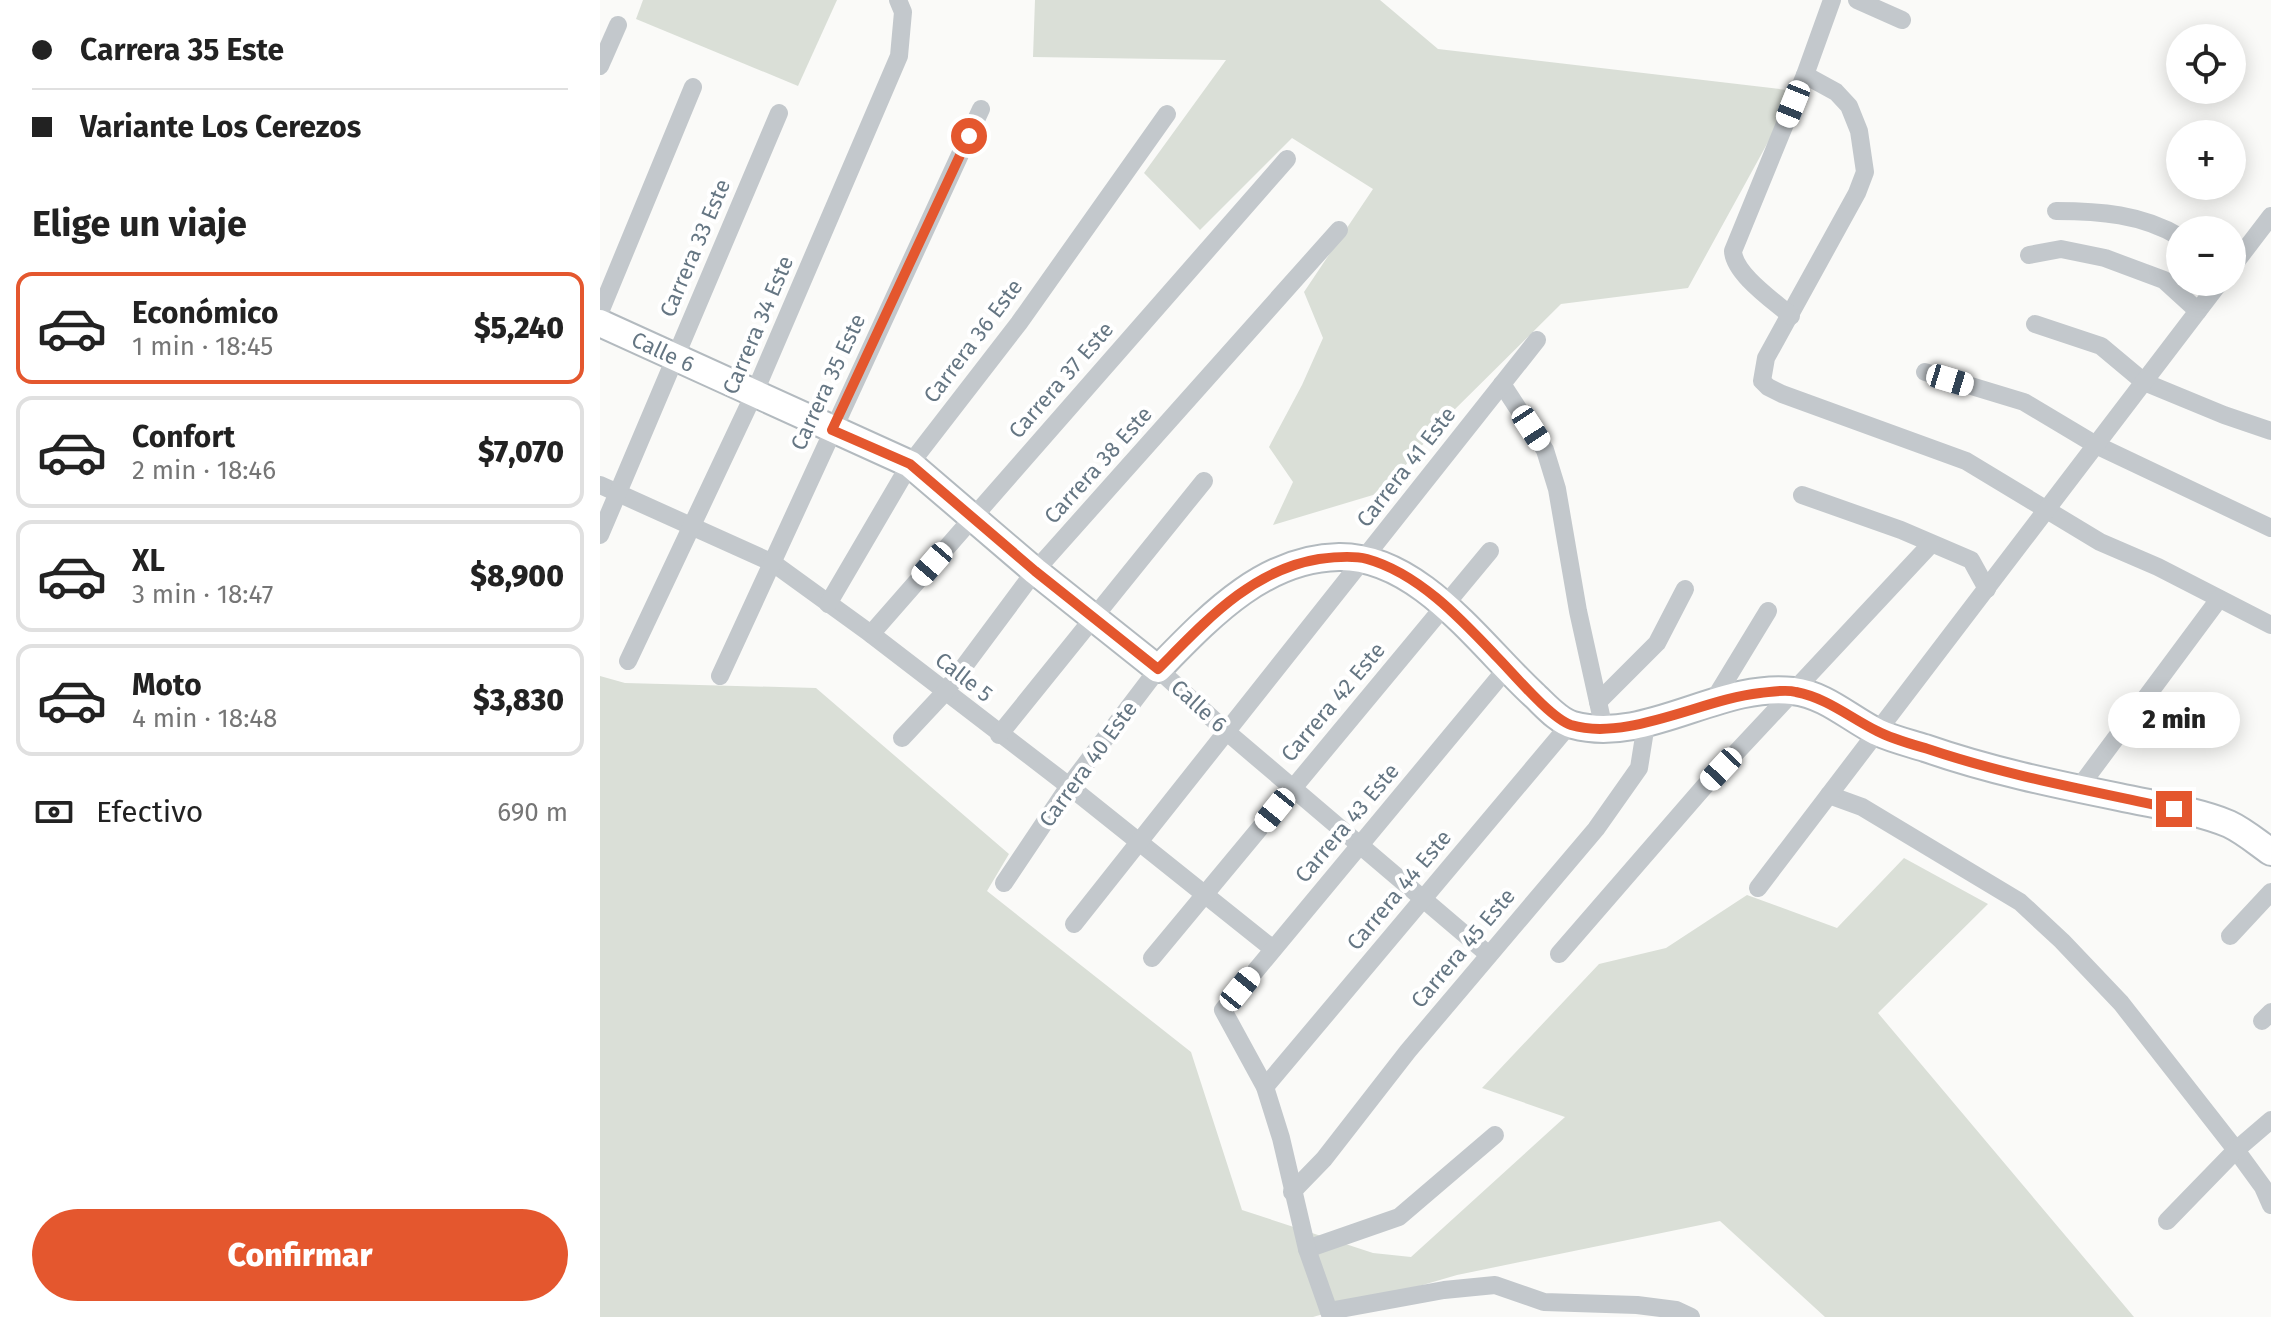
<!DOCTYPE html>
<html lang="es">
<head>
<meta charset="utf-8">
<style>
  :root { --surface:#fff; --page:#f6f6f6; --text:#222; --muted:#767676; --line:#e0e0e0; --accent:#e4572e }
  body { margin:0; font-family:"Fira Sans",sans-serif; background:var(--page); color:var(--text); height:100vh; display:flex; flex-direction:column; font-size:30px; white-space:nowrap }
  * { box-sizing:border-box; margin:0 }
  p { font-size:26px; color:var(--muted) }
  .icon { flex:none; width:44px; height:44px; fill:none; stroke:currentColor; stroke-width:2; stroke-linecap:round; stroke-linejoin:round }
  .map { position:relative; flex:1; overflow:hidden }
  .side { display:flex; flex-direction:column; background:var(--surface); width:600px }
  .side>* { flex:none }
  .top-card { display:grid; align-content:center; height:176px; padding:0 32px; background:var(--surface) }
  .buttons { position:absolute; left:1566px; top:24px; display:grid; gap:16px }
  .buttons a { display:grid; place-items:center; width:80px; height:80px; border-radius:50%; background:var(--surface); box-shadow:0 4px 20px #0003; font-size:40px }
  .end { position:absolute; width:36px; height:36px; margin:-18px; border:10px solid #e4572e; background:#fff; box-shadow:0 0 0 4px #fff }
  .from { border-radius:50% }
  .bubble { position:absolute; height:56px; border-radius:28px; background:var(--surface); box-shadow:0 4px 20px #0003; font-size:26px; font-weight:800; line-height:56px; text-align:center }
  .car { position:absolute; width:24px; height:48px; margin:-24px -12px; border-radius:10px; box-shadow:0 0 6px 2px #0007; background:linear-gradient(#fff 24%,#345 0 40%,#fff 0 76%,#345 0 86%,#fff 0) }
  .top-card b { display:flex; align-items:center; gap:28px; height:76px; font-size:30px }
  .top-card b+b { border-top:2px solid var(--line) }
  .top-card i { width:20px; height:20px; background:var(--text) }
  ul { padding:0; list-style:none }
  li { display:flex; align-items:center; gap:24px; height:112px; margin:0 16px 12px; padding:0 16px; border:4px solid var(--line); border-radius:16px }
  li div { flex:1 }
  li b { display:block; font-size:30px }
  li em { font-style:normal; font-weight:800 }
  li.current { border-color:var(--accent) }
  li>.icon { width:72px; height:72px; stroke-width:1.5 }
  h2 { padding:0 32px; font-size:36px; line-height:96px }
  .pay { display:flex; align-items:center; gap:20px; height:88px; padding:0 32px; font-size:30px }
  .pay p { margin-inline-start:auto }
  .action { display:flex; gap:16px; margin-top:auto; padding:16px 32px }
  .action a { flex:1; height:92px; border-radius:48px; background:var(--accent); color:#fff; font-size:32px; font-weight:800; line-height:92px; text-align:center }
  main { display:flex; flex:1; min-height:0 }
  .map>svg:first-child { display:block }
  .green { fill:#dadfd7 }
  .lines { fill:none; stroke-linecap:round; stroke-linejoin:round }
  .secondary-casing { stroke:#b3babf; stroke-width:30 }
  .street { stroke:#c3c8cc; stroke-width:18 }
  .secondary { stroke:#fff; stroke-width:26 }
  .route { stroke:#e4572e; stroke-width:10 }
  .labels { text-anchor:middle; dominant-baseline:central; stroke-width:8; stroke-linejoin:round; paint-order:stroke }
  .street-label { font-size:22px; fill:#657683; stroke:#fff }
</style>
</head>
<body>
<main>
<section class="side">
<div class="top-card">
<b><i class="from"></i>Carrera 35 Este</b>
<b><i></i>Variante Los Cerezos</b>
</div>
<h2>Elige un viaje</h2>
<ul>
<li class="current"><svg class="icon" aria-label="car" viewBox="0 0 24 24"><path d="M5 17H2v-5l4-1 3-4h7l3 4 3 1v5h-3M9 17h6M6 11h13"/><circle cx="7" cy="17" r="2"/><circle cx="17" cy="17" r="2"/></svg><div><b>Económico</b><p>1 min · 18:45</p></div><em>$5,240</em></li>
<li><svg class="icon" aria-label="car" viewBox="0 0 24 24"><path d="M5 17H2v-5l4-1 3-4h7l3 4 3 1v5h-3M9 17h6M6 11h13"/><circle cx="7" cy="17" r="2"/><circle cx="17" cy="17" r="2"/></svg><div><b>Confort</b><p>2 min · 18:46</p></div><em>$7,070</em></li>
<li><svg class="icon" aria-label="car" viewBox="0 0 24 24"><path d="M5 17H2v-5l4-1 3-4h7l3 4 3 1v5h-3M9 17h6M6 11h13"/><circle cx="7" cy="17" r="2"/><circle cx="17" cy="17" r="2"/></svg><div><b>XL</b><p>3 min · 18:47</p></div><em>$8,900</em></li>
<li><svg class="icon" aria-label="car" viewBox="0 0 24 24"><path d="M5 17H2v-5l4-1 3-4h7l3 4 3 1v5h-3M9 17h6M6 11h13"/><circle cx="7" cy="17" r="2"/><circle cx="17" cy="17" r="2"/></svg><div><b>Moto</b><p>4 min · 18:48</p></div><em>$3,830</em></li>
</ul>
<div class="pay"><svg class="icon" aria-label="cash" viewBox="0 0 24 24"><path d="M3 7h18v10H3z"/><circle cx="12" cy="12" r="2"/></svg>Efectivo<p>690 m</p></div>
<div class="action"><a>Confirmar</a></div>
</section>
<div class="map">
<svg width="1671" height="1317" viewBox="0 0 1671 1317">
  <rect width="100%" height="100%" fill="#fafaf8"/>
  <g class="green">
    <path d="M 43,0 L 237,0 L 198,86 L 36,19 Z"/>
    <path d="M 435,0 L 780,0 L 838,49 L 1196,91 L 1088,288 L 961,304 L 840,424 L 783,492 L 673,525 L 693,482 L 669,447 L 702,385 L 723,338 L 704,292 L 773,189 L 692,138 L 600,230 L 544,173 L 626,60 L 433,57 Z"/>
    <path d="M 0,676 L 25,683 L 216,688 L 409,854 L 387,891 L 591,1052 L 642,1210 L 773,1253 L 811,1257 L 965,1117 L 882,1088 L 999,964 L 1066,948 L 1147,895 L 1237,928 L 1304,858 L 1388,904 L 1278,1013 L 1534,1317 L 1225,1317 L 1120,1221 L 857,1275 L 713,1317 L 0,1317 Z"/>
  </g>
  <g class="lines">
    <g class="secondary-casing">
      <path id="secondary" d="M 0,323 L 310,464 L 435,571 L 558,669 C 608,618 663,558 739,557 C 819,556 880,645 933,694 C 944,704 958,721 973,725 C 1046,745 1120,682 1193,691 C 1226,695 1249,718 1277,732 C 1292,739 1309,743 1325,748 C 1388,770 1454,784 1519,797 C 1555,805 1595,810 1629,824 C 1644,831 1658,843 1671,852"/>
    </g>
    <g class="street">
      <path d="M 1257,0 L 1302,20"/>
      <path d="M 0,66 L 18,25"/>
      <path d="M 1205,75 L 1236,92 L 1249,106 L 1259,131 L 1265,172 L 1257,193 L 1166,358 L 1162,381 L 1168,387 L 1182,394 L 1366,461 L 1500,542 L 1558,567 L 1671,625"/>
      <path d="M 1456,211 C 1499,211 1542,214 1580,237"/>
      <path d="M 1429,255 L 1461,249 L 1505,258 L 1564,280 L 1598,311"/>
      <path d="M 1632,267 L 1671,216"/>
      <path d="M 0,312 L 93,87"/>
      <path d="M 1191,316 C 1174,301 1134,274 1133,251 L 1205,75 L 1232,0"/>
      <path d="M 1435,324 L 1501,346 L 1544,382 L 1624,415 L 1671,431"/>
      <path d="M 1325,372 L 1424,402 L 1496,445 L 1671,528"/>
      <path d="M 902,384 L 945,450 L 957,489 L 978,611 L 1004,729"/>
      <path d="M 0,485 L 173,563 L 271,634 L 469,786 L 673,949"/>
      <path d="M 1202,495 L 1301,530 L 1371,560 L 1387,589"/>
      <path d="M 0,535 L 179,113"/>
      <path d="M 228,604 L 310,464 L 419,323 L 567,114"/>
      <path d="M 271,634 L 687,159"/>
      <path d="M 28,661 L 154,394 L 299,56 L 303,12 L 298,0"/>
      <path d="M 120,676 L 381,109"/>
      <path d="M 998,702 L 1057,643 L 1085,589"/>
      <path d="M 1112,703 L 1168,611"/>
      <path d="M 399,735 L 604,481"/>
      <path d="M 302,738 L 345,692 L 435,571 L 739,230"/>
      <path d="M 1478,789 L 1619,599"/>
      <path d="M 1229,795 L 1262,807 L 1420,902 L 1462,941 L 1521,1003 L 1636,1150 L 1663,1187 L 1671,1205"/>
      <path d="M 404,883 L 469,786 L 558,669 L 627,732 L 889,955"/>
      <path d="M 1158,888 L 1620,282"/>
      <path d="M 474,924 L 937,340"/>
      <path d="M 1630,936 L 1671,892"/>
      <path d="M 959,954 L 1103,788 L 1331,544"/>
      <path d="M 552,958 L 890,551"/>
      <path d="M 1662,1021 L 1671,1012"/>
      <path d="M 665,1087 L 970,724"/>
      <path d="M 692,1192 L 724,1159 L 808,1051 L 996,829 L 1039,768 L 1046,724"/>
      <path d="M 1567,1221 L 1636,1150 L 1671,1120"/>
      <path d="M 707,1249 L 799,1217 L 895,1135"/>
      <path d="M 729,1311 L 844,1290 L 895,1285 L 944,1302 L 1037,1305 L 1076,1310 L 1091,1317"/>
      <path d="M 731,1317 L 707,1249 L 681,1138 L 665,1087 L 623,1010 L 907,668"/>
    </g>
    <use href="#secondary" class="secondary"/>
  </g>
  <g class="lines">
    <path class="route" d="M 369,136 L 232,430 L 310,464 L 435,571 L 558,669 C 605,622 651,570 719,559 C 734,557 752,555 767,559 C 818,573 861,619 896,656 C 913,673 950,718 971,725 C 1027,742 1103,699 1160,693 C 1171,692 1185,689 1196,692 C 1227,698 1249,717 1277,731 C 1292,739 1311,744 1328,749 C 1408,776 1492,791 1574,809"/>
  </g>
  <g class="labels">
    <g class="street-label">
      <text transform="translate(95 248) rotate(-67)">Carrera 33 Este</text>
      <text transform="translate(158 325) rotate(-67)">Carrera 34 Este</text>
      <text transform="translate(373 341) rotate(-53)">Carrera 36 Este</text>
      <text transform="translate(63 352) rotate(25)">Calle 6</text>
      <text transform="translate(461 380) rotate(-49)">Carrera 37 Este</text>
      <text transform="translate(228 382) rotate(-65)">Carrera 35 Este</text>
      <text transform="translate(498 465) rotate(-48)">Carrera 38 Este</text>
      <text transform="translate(806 467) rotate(-52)">Carrera 41 Este</text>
      <text transform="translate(364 677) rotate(38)">Calle 5</text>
      <text transform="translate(733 702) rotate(-50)">Carrera 42 Este</text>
      <text transform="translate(599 706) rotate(42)">Calle 6</text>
      <text transform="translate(488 764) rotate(-54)">Carrera 40 Este</text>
      <text transform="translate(747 823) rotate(-50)">Carrera 43 Este</text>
      <text transform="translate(799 890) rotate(-50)">Carrera 44 Este</text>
      <text transform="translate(863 948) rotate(-50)">Carrera 45 Este</text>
    </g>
  </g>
</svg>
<div class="buttons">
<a><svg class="icon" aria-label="locate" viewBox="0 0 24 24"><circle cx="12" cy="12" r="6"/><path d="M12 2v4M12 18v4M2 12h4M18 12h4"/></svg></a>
<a>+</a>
<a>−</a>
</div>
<i class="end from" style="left:369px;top:136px"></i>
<i class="end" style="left:1574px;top:809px"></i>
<div class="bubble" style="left:1508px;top:692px;width:132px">2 min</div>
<i class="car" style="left:1193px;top:104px;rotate:202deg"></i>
<i class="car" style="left:1350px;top:380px;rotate:107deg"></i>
<i class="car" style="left:931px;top:428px;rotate:147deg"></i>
<i class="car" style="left:332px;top:564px;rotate:221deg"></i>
<i class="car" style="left:1121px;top:769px;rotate:223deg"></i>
<i class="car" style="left:675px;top:810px;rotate:219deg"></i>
<i class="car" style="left:640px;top:989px;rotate:39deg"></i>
</div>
</main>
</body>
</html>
